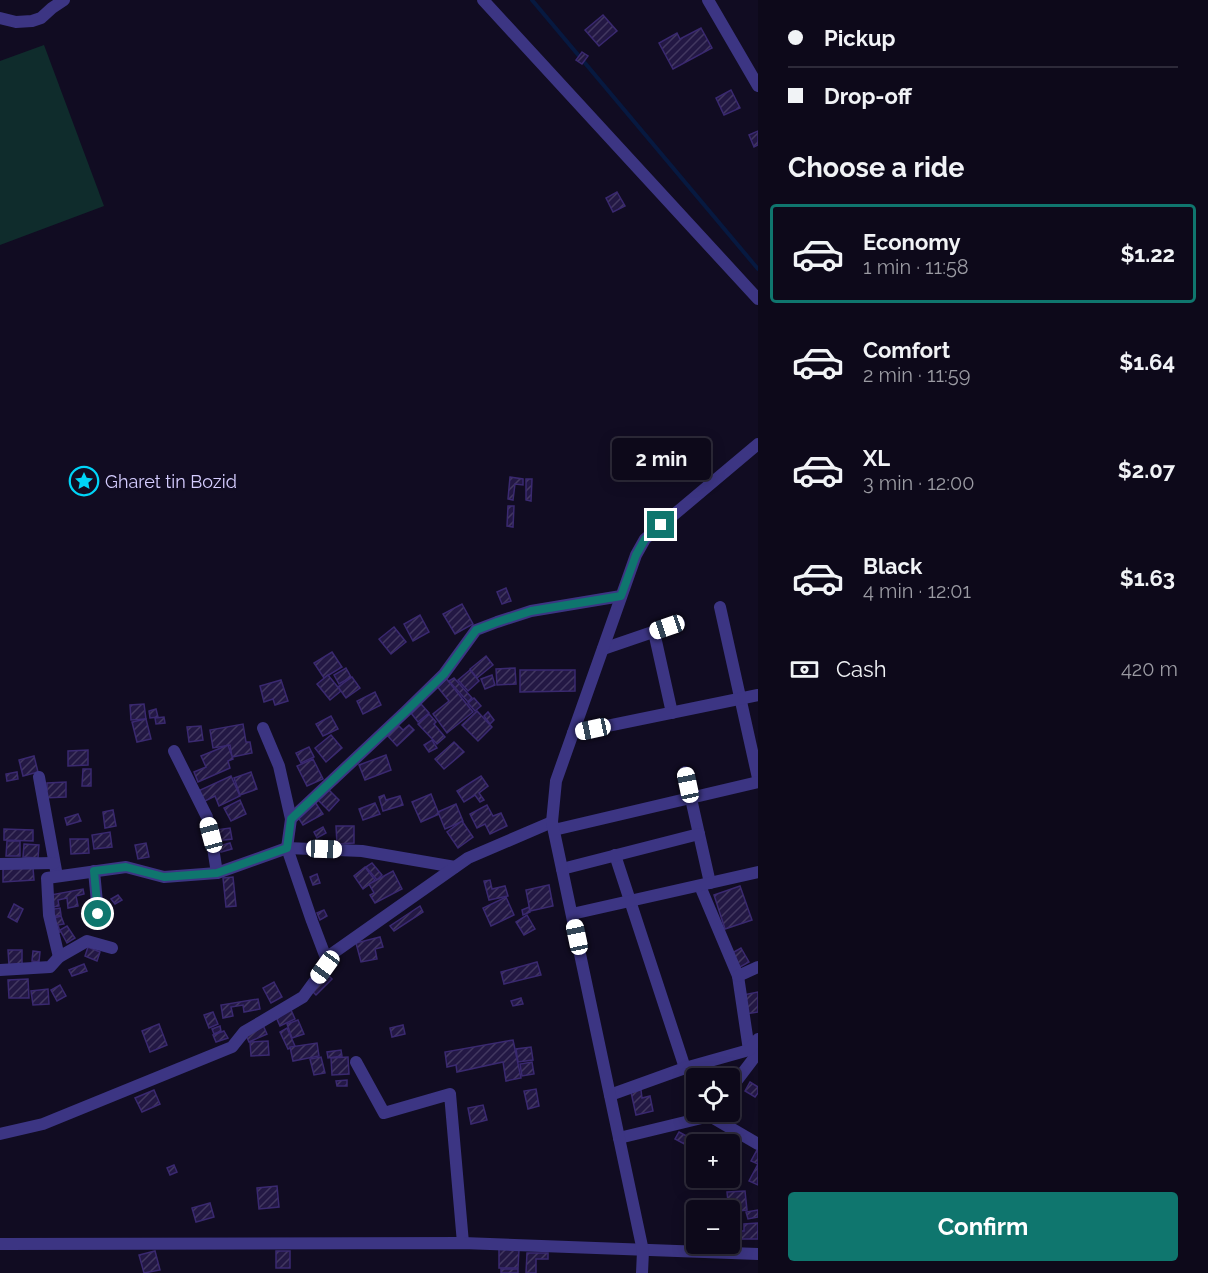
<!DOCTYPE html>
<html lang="en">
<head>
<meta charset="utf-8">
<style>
  :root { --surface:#0d091a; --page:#161223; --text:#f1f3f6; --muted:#9a9aa2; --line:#2d2a39; --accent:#0f766e }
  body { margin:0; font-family:Raleway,sans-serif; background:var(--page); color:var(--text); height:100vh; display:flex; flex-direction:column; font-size:22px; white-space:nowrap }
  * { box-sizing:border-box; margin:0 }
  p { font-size:20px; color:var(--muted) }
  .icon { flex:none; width:33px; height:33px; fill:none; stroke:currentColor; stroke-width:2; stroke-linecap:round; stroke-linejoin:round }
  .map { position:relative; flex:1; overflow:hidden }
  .side { display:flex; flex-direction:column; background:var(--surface); width:450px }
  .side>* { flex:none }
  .top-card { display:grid; align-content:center; height:132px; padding:0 30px; background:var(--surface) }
  .tools { position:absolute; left:686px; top:1068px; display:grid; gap:12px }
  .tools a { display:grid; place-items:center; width:54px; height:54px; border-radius:6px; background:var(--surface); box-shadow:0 3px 15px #0003,0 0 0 2px var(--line); font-size:30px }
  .end { position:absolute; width:27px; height:27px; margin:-14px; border:8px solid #0f766e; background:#fff; box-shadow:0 0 0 3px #fff }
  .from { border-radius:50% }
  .bubble { position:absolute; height:42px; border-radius:6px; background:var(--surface); box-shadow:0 3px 15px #0003,0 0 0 2px var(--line); font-size:20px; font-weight:700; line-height:42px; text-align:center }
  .car { position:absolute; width:18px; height:36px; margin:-18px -9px; border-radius:8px; box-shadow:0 0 4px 2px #0007; background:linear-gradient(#fff 24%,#345 0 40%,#fff 0 76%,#345 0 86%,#fff 0) }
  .top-card b { display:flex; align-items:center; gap:21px; height:57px; font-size:22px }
  .top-card b+b { border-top:2px solid var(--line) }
  .top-card i { width:15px; height:15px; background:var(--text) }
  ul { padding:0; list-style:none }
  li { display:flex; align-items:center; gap:18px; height:99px; margin:0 12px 9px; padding:0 18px; border:3px solid transparent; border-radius:6px }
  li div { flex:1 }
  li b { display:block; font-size:22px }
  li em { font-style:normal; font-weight:700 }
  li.on { border-color:var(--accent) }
  li>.icon { width:54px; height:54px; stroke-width:1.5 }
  h2 { padding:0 30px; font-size:27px; line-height:72px }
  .pay { display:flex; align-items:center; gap:15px; height:66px; padding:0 30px; font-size:22px }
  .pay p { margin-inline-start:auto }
  .cta { display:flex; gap:12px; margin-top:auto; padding:12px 30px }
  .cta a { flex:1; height:69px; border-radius:6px; background:var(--accent); color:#fff; font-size:24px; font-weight:700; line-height:69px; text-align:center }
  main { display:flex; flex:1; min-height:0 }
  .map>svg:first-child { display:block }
  .pitch { fill:#0f2c2c }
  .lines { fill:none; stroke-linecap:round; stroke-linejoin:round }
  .stream { stroke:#071940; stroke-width:4 }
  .building { fill:url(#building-hatch); stroke:#3a2970; stroke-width:1.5 }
  .minor { stroke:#3c3583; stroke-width:12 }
  .route { stroke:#0f766e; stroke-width:8 }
  .labels { text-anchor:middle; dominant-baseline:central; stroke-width:4.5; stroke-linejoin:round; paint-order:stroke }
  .poi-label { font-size:18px; fill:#d5cdff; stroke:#110c22; text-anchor:start }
</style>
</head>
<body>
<main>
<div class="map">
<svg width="758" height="1273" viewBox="0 0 758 1273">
  <defs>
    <pattern id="building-hatch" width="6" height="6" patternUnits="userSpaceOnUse" patternTransform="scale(1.5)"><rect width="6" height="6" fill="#231844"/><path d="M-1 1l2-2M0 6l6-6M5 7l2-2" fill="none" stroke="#423860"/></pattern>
  </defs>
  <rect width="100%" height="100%" fill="#110c22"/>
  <path class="pitch" d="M 44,45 L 104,206 L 0,245 L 0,61 Z"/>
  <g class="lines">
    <path class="stream" d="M 532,0 L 758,269"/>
  </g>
  <g class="building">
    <path d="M 603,15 L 617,31 L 599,46 L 585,30 Z"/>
    <path d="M 701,28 L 712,48 L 673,69 L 659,43 L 677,33 L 680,39 Z"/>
    <path d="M 582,52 L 588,56 L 582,64 L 576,60 Z"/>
    <path d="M 731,90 L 740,108 L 724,115 L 716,98 Z"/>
    <path d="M 758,131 L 758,145 L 754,147 L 749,135 Z"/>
    <path d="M 617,192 L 625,206 L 613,212 L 606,198 Z"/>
    <path d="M 510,477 L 523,479 L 523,485 L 515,484 L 513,500 L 508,499 Z"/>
    <path d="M 526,479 L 532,479 L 531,501 L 526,500 Z"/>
    <path d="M 508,506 L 514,506 L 513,527 L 507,526 Z"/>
    <path d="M 506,588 L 511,601 L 502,604 L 497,592 Z"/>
    <path d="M 462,604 L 473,624 L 455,634 L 443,614 Z"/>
    <path d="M 420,615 L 429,632 L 413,641 L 404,624 Z"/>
    <path d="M 394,627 L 406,642 L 391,654 L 379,639 Z"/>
    <path d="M 332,652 L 342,667 L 324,678 L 314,663 Z"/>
    <path d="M 486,656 L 493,665 L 477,678 L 470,669 Z"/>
    <path d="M 346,668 L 351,677 L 339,684 L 334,675 Z"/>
    <path d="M 515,668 L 516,684 L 497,685 L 496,669 Z"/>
    <path d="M 470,670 L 479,681 L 468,691 L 458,680 Z"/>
    <path d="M 520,670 L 575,670 L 575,691 L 520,692 Z"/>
    <path d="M 328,675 L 341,691 L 330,700 L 317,684 Z"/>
    <path d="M 492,675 L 495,685 L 485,689 L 481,679 Z"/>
    <path d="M 352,677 L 360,688 L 346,698 L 338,687 Z"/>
    <path d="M 445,677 L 473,712 L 447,733 L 433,714 L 449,701 L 436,685 Z"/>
    <path d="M 454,678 L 472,698 L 468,702 L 449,681 Z"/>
    <path d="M 281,680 L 288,701 L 275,705 L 273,699 L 264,702 L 260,686 Z"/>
    <path d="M 375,692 L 381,705 L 363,714 L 357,701 Z"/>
    <path d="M 474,698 L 481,706 L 475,711 L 468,703 Z"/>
    <path d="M 144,704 L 146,719 L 131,720 L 130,705 Z"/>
    <path d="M 421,704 L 429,713 L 418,722 L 411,713 Z"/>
    <path d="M 156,709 L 158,717 L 150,718 L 149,711 Z"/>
    <path d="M 477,711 L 492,727 L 478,741 L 462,725 Z"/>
    <path d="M 488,712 L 494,720 L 490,724 L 484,716 Z"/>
    <path d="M 429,714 L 436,722 L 434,724 L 445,737 L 437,744 L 418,724 Z"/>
    <path d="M 331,716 L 338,729 L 323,736 L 316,724 Z"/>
    <path d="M 164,717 L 165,723 L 156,724 L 155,718 Z"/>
    <path d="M 146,719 L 151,739 L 137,742 L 132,722 Z"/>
    <path d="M 243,724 L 246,742 L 250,742 L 252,753 L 232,757 L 230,745 L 213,748 L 210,730 Z"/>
    <path d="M 397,724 L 403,730 L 409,725 L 414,730 L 397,746 L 386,734 Z"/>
    <path d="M 201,726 L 203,740 L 189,742 L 187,727 Z"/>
    <path d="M 331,735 L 342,748 L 326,762 L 315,748 Z"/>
    <path d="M 432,740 L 437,748 L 429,752 L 424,745 Z"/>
    <path d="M 454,742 L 464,752 L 444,769 L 435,759 Z"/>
    <path d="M 228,745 L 233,759 L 228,761 L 230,768 L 198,782 L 194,772 L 206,767 L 201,756 Z"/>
    <path d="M 309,747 L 314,757 L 301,763 L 296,753 Z"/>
    <path d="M 88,750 L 88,765 L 68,766 L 68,751 Z"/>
    <path d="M 386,755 L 391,770 L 365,780 L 359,765 Z"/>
    <path d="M 34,756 L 38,772 L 23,776 L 19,760 Z"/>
    <path d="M 313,759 L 323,779 L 307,786 L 297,766 Z"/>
    <path d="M 83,769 L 91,769 L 91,786 L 82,786 Z"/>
    <path d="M 17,772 L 18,779 L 7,781 L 6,774 Z"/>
    <path d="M 251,772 L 257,789 L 240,795 L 234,778 Z"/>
    <path d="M 231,776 L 240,796 L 219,806 L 215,796 L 203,802 L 198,791 Z"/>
    <path d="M 481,776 L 488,786 L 479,793 L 484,800 L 480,802 L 475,795 L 464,802 L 457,791 Z"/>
    <path d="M 66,782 L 66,797 L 43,798 L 47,790 L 47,783 Z"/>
    <path d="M 328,789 L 339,800 L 329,811 L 318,800 Z"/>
    <path d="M 431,794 L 439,814 L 421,822 L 412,802 Z"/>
    <path d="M 384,795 L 386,800 L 400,796 L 403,805 L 383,811 L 379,797 Z"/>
    <path d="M 240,800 L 246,814 L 231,821 L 224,808 Z"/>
    <path d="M 315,802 L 323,814 L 303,825 L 296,814 Z"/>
    <path d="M 375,803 L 380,814 L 363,820 L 359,809 Z"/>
    <path d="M 456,804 L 463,821 L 445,829 L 438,812 Z"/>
    <path d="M 487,805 L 493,816 L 501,813 L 507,826 L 490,834 L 485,824 L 477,828 L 470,814 Z"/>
    <path d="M 113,810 L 116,826 L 105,828 L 103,812 Z"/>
    <path d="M 78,814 L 81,821 L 67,825 L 65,818 Z"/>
    <path d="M 462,821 L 473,837 L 458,848 L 447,832 Z"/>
    <path d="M 336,826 L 354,826 L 354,843 L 337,844 Z"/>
    <path d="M 323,827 L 326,833 L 317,838 L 314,832 Z"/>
    <path d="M 230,828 L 232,839 L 216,841 L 208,831 Z"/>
    <path d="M 4,829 L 33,830 L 33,841 L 4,840 Z"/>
    <path d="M 110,832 L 112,847 L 94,849 L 92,835 Z"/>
    <path d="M 70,839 L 88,839 L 89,853 L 71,854 Z"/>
    <path d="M 7,841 L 20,841 L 20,856 L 6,856 Z"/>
    <path d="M 146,843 L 149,857 L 138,859 L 135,845 Z"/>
    <path d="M 230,843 L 232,849 L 221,852 L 219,846 Z"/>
    <path d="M 24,844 L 39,845 L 38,858 L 23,857 Z"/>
    <path d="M 372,863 L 382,875 L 377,880 L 366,867 Z"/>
    <path d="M 365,867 L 375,880 L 363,889 L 354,876 Z"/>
    <path d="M 33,868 L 34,880 L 3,882 L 3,869 Z"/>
    <path d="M 393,871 L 402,889 L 375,903 L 370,895 L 374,893 L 369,884 Z"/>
    <path d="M 317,874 L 320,883 L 313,885 L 310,877 Z"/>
    <path d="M 233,877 L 236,906 L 226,907 L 223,878 Z"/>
    <path d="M 490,880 L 492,889 L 505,886 L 508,896 L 489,900 L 484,881 Z"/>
    <path d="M 549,885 L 553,906 L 530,911 L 526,890 Z"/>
    <path d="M 740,886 L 752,920 L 725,929 L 714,895 Z"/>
    <path d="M 83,889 L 84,894 L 76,896 L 78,906 L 68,908 L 67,898 L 58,900 L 59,906 L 48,908 L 45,896 Z"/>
    <path d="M 118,895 L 122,900 L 115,904 L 111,899 Z"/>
    <path d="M 506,897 L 514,915 L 491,926 L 483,908 Z"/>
    <path d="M 14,904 L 23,909 L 17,922 L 8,917 Z"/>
    <path d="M 420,906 L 423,912 L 394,931 L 390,926 Z"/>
    <path d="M 529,907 L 530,912 L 523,915 L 522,910 Z"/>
    <path d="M 60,908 L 61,915 L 49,918 L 47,910 Z"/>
    <path d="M 324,910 L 327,916 L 320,920 L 317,913 Z"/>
    <path d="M 527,915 L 535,929 L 524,935 L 516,922 Z"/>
    <path d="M 61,916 L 64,924 L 58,925 L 60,932 L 52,934 L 48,920 Z"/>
    <path d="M 67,926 L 75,938 L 67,943 L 60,930 Z"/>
    <path d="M 380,937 L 383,947 L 375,949 L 377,959 L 361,962 L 356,943 Z"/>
    <path d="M 88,947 L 100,952 L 97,961 L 85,956 Z"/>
    <path d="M 741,948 L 749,962 L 740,967 L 732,953 Z"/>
    <path d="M 8,950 L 22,950 L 22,964 L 9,965 Z"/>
    <path d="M 33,951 L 40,952 L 39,962 L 32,961 Z"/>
    <path d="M 537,962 L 541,975 L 504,984 L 501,972 Z"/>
    <path d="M 84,964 L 87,971 L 72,976 L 69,970 Z"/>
    <path d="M 323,970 L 332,979 L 316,995 L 307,986 Z"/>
    <path d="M 28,979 L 29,998 L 9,998 L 8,980 Z"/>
    <path d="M 274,982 L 282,997 L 271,1003 L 263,988 Z"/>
    <path d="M 60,985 L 66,996 L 57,1001 L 51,990 Z"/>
    <path d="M 48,989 L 49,1004 L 33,1005 L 31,991 Z"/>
    <path d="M 758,992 L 758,1012 L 746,1014 L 743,995 Z"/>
    <path d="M 521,998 L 523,1004 L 513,1006 L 511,1001 Z"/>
    <path d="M 258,999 L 260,1009 L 244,1012 L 243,1005 L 231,1007 L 233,1016 L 223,1018 L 221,1005 Z"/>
    <path d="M 288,1003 L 295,1019 L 280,1026 L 273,1010 Z"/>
    <path d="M 213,1012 L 218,1024 L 209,1028 L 204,1015 Z"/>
    <path d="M 298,1020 L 304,1034 L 292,1038 L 287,1024 Z"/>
    <path d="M 262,1023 L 267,1034 L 249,1042 L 244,1031 Z"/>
    <path d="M 159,1024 L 167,1045 L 150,1052 L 142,1031 Z"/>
    <path d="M 403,1025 L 405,1034 L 392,1037 L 390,1028 Z"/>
    <path d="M 220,1026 L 221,1031 L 214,1034 L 212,1029 Z"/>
    <path d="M 287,1028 L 295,1046 L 288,1049 L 280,1032 Z"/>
    <path d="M 224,1031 L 228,1038 L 216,1042 L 213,1035 Z"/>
    <path d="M 513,1040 L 521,1078 L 506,1081 L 503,1062 L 457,1072 L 456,1065 L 447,1067 L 445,1052 Z"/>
    <path d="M 268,1041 L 269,1055 L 251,1056 L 250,1042 Z"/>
    <path d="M 317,1043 L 319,1056 L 293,1061 L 290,1047 Z"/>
    <path d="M 531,1047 L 533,1060 L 518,1062 L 516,1049 Z"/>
    <path d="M 341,1050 L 342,1056 L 328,1058 L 327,1052 Z"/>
    <path d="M 321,1057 L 325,1073 L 314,1075 L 310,1059 Z"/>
    <path d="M 348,1057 L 349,1074 L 332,1075 L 331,1058 Z"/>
    <path d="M 532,1062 L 534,1074 L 522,1076 L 520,1064 Z"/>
    <path d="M 347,1080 L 347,1086 L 337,1086 L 336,1081 Z"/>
    <path d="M 750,1082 L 758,1087 L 758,1093 L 755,1097 L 745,1091 Z"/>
    <path d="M 536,1089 L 539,1106 L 528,1109 L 524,1091 Z"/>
    <path d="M 154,1090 L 160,1104 L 142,1112 L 135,1098 Z"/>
    <path d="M 641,1090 L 642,1098 L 650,1096 L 653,1111 L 636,1115 L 631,1092 Z"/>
    <path d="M 483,1105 L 487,1120 L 471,1124 L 468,1108 Z"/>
    <path d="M 679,1132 L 694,1140 L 690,1147 L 675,1139 Z"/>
    <path d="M 758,1148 L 758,1185 L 749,1181 L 758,1164 L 751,1161 Z"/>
    <path d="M 174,1165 L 177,1172 L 170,1175 L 167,1168 Z"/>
    <path d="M 277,1186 L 279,1207 L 259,1209 L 257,1188 Z"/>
    <path d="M 745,1191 L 747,1210 L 729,1212 L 727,1192 Z"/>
    <path d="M 210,1203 L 214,1217 L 196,1222 L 192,1208 Z"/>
    <path d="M 758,1210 L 758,1217 L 748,1219 L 746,1212 Z"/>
    <path d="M 758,1223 L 758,1239 L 740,1239 L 739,1231 L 744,1231 L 744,1224 Z"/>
    <path d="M 499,1249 L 519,1250 L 518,1268 L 499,1268 Z"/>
    <path d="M 155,1251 L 160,1270 L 144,1273 L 139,1255 Z"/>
    <rect x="276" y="1251" width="14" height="17"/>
    <path d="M 527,1253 L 548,1253 L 548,1259 L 536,1259 L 536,1273 L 526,1273 Z"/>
    <rect x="501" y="1269" width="17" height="4"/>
  </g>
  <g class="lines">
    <g class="minor">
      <path d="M 483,0 L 758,299"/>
      <path d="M 708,0 L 758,86"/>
      <path d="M 0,18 L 16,22 L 32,21 L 41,18 L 52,8 L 64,0"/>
      <path d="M 720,607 L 758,778"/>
      <path d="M 654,632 L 672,713"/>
      <path d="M 603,649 L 679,623"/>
      <path d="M 263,728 L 279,766 L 291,819"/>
      <path d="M 573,733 L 758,695"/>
      <path d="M 174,751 L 207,817 L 211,835 L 217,873"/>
      <path d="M 685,772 L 710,883"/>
      <path d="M 39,777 L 57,876"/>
      <path d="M 554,830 L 758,782"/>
      <path d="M 615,855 L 685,1068"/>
      <path d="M 0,864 L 54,863"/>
      <path d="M 562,869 L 699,834"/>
      <path d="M 94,871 L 98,913"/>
      <path d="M 700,886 L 738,976 L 749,1050"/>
      <path d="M 572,914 L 758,872"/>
      <path d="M 59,957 L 49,915 L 47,878 L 126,867 L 164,877 L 217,873 L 287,848 L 362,851 L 455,867"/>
      <path d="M 326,958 L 468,858 L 552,822"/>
      <path d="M 0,970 L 50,967 L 59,957 L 87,941 L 112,948"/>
      <path d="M 738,976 L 758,967"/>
      <path d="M 356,1062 L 384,1113 L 450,1094 L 463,1243"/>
      <path d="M 729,1091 L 757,1054 L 749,1050"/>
      <path d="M 610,1095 L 685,1068 L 749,1050 L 758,1039"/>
      <path d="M 710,1116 L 758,1144"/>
      <path d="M 0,1134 L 43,1124 L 232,1047 L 244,1032 L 303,997 L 325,967 L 326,958 L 312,921 L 287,848 L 291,819 L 405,712 L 444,674 L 476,630 L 497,622 L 531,611 L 621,596"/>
      <path d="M 619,1138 L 710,1116 L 713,1112"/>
      <path d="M 0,1244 L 463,1243 L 758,1254"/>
      <path d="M 642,1273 L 643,1251 L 552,822 L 556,781 L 636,555 L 645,539 L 758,444"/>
    </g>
  </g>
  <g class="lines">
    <path class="route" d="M 98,914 L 94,871 L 126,867 L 164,877 L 217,873 L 287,848 L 291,819 L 405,712 L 444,674 L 476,630 L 497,622 L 531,611 L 621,596 L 636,555 L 645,539 L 661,525"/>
  </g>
  <defs>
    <g id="sight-ring" transform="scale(1.5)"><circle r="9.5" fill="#110c22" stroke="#00d5f8" stroke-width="1.5"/><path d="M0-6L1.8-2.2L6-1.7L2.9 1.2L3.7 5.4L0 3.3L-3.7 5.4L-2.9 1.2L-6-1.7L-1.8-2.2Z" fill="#00d5f8"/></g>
  </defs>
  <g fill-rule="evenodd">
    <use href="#sight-ring" x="84" y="481"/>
  </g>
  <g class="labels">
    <g class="poi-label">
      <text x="105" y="481">Gharet tin Bozid</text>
    </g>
  </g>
</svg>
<div class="tools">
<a><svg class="icon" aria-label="locate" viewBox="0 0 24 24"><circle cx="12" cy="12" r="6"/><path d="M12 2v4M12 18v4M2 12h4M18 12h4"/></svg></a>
<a>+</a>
<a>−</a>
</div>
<i class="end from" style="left:98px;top:914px"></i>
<i class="end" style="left:661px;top:525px"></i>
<div class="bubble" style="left:612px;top:438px;width:99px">2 min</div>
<i class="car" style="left:667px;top:627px;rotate:251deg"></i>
<i class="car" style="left:593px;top:729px;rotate:258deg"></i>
<i class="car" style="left:688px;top:785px;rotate:348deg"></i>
<i class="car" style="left:211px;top:835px;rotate:345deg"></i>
<i class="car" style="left:324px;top:849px;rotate:92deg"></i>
<i class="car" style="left:577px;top:937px;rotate:348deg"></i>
<i class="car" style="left:325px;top:967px;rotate:216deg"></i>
</div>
<section class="side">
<div class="top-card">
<b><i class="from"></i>Pickup</b>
<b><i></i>Drop-off</b>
</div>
<h2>Choose a ride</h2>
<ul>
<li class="on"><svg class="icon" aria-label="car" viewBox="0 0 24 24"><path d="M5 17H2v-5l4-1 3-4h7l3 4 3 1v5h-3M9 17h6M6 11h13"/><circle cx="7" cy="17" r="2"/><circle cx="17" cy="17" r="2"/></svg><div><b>Economy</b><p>1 min · 11:58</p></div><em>$1.22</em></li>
<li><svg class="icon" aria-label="car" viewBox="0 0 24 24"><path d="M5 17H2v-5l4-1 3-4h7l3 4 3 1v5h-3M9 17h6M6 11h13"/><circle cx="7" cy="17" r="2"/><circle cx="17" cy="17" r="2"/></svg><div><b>Comfort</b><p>2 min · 11:59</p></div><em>$1.64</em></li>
<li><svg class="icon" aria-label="car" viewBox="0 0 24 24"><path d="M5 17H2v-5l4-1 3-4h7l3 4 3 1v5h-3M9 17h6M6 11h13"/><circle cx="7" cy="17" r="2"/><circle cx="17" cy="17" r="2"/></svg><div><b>XL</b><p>3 min · 12:00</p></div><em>$2.07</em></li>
<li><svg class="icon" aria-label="car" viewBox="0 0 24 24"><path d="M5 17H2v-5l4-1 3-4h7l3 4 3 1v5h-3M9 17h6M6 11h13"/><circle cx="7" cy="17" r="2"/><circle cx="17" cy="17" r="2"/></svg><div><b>Black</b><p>4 min · 12:01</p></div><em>$1.63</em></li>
</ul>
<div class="pay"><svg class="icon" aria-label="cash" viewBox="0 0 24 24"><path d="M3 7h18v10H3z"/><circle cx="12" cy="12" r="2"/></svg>Cash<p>420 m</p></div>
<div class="cta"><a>Confirm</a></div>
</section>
</main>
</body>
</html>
